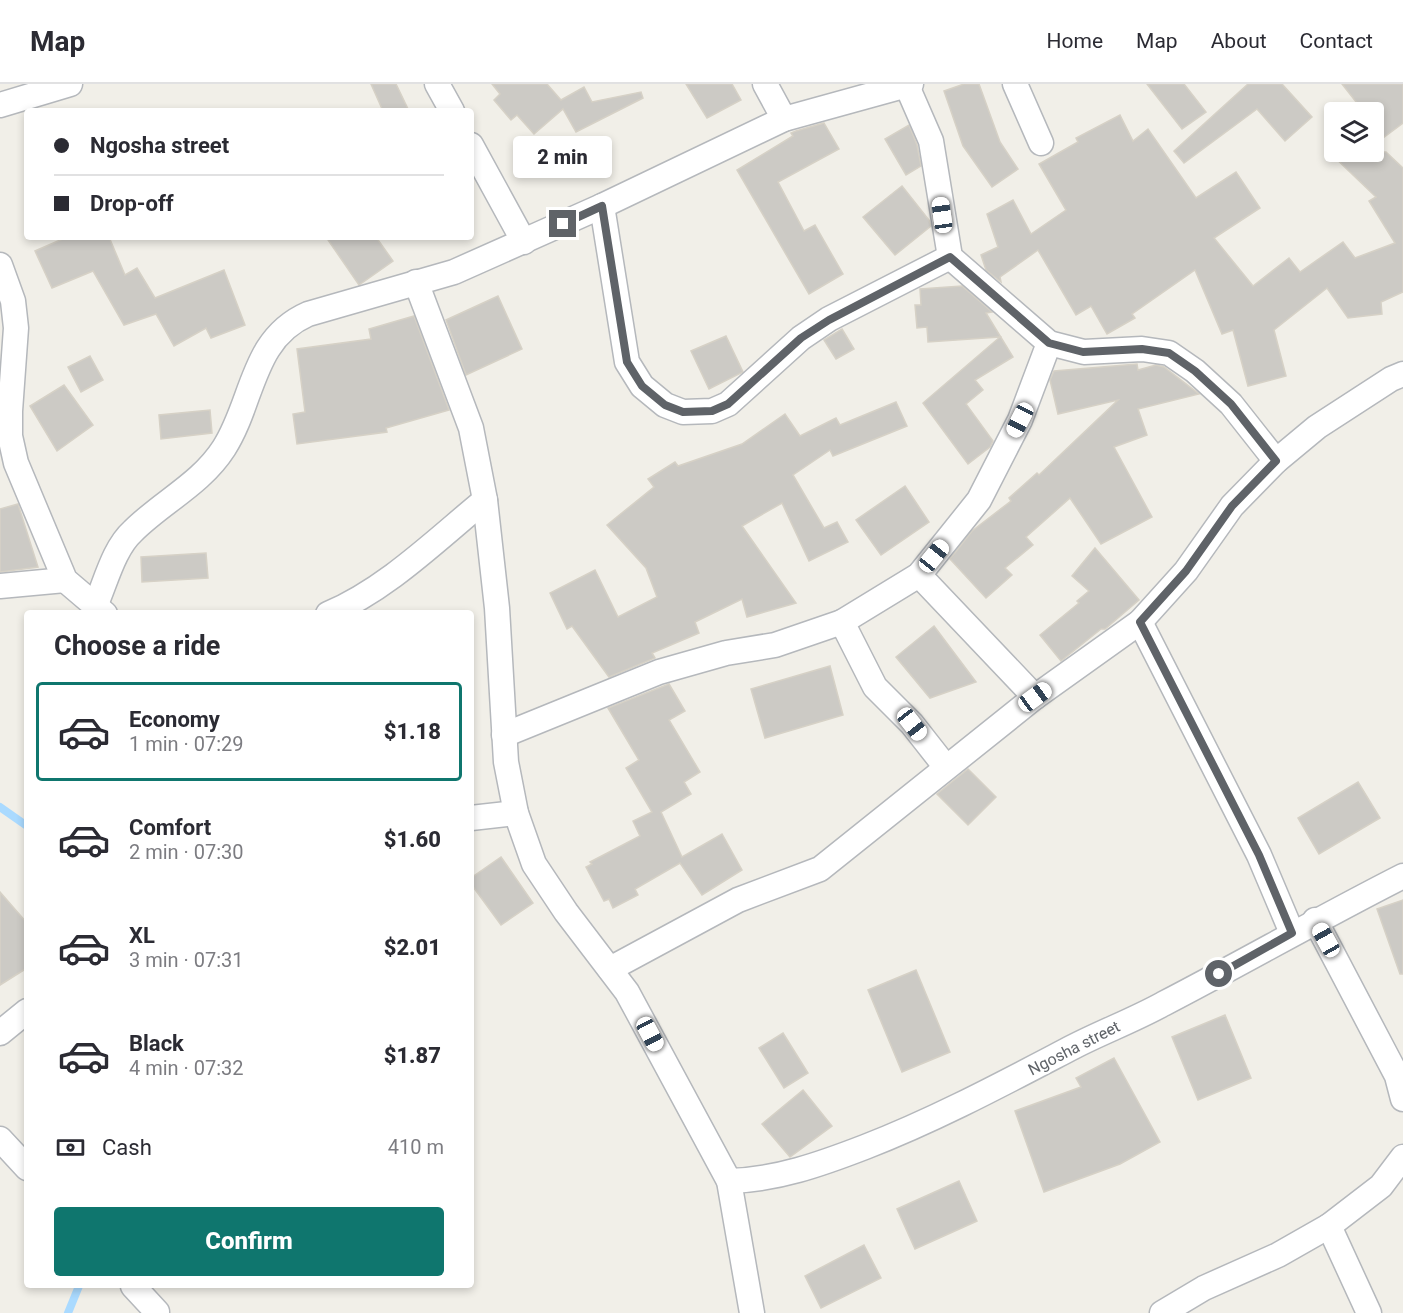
<!DOCTYPE html>
<html lang="en">
<head>
<meta charset="utf-8">
<style>
  :root { --surface:#fff; --page:#f2f2f3; --text:#2b2b33; --muted:#7c7c81; --line:#e1e1e2; --accent:#0f766e }
  body { margin:0; font-family:Roboto,sans-serif; background:var(--page); color:var(--text); height:100vh; display:flex; flex-direction:column; font-size:22px; white-space:nowrap }
  * { box-sizing:border-box; margin:0 }
  p { font-size:20px; color:var(--muted) }
  .icon { flex:none; width:33px; height:33px; fill:none; stroke:currentColor; stroke-width:2; stroke-linecap:round; stroke-linejoin:round }
  .map { position:relative; flex:1; overflow:hidden }
  .panel { position:absolute; left:24px; top:526px; width:450px; height:678px; display:flex; flex-direction:column; background:var(--surface); border-radius:6px; box-shadow:0 3px 9px #0003 }
  .panel>* { flex:none }
  .top-card { position:absolute; left:24px; top:24px; width:450px; height:132px; border-radius:6px; box-shadow:0 3px 9px #0003; display:grid; align-content:center; height:132px; padding:0 30px; background:var(--surface) }
  .buttons { position:absolute; left:1324px; top:18px; display:grid; gap:12px }
  .buttons a { display:grid; place-items:center; width:60px; height:60px; border-radius:6px; background:var(--surface); box-shadow:0 3px 9px #0003; font-size:30px }
  .end { position:absolute; width:27px; height:27px; margin:-14px; border:8px solid #5f6368; background:#fff; box-shadow:0 0 0 3px #fff }
  .from { border-radius:50% }
  .bubble { position:absolute; height:42px; border-radius:6px; background:var(--surface); box-shadow:0 3px 9px #0003; font-size:20px; font-weight:800; line-height:42px; text-align:center }
  .car { position:absolute; width:18px; height:36px; margin:-18px -9px; border-radius:8px; box-shadow:0 0 4px 2px #0007; background:linear-gradient(#fff 24%,#345 0 40%,#fff 0 76%,#345 0 86%,#fff 0) }
  .top-card b { display:flex; align-items:center; gap:21px; height:57px; font-size:22px }
  .top-card b+b { border-top:2px solid var(--line) }
  .top-card i { width:15px; height:15px; background:var(--text) }
  ul { padding:0; list-style:none }
  li { display:flex; align-items:center; gap:18px; height:99px; margin:0 12px 9px; padding:0 18px; border:3px solid transparent; border-radius:6px }
  li div { flex:1 }
  li b { display:block; font-size:22px }
  li em { font-style:normal; font-weight:800 }
  li.selected { border-color:var(--accent) }
  li>.icon { width:54px; height:54px; stroke-width:1.5 }
  h2 { padding:0 30px; font-size:27px; line-height:72px }
  .pay { display:flex; align-items:center; gap:15px; height:66px; padding:0 30px; font-size:22px }
  .pay p { margin-inline-start:auto }
  .action { display:flex; gap:12px; margin-top:auto; padding:12px 30px }
  .action a { flex:1; height:69px; border-radius:6px; background:var(--accent); color:#fff; font-size:24px; font-weight:800; line-height:69px; text-align:center }
  header { display:flex; align-items:center; gap:36px; box-sizing:border-box; height:84px; padding:0 30px; background:var(--surface); border-bottom:2px solid var(--line) }
  header strong { font-size:28px }
  nav { display:flex; gap:33px; margin-inline-start:auto; font-size:21px }
  .map>svg:first-child { display:block }
  .lines { fill:none; stroke-linecap:round; stroke-linejoin:round }
  .stream { stroke:#aadaff; stroke-width:8 }
  .building { fill:#cccac5; stroke:#d6d1c6; stroke-width:1.5 }
  .street-casing { stroke:#b5b8bc; stroke-width:27 }
  .street { stroke:#fff; stroke-width:24 }
  .route { stroke:#5f6368; stroke-width:8 }
  .labels { text-anchor:middle; dominant-baseline:central; stroke-width:4.5; stroke-linejoin:round; paint-order:stroke }
  .street-label { font-size:16px; fill:#5f6368; stroke:#fff }
</style>
</head>
<body>
<header>
<strong>Map</strong>
<nav><a>Home</a><a>Map</a><a>About</a><a>Contact</a></nav>
</header>
<div class="map">
<svg width="1403" height="1229" viewBox="0 0 1403 1229">
  <rect width="100%" height="100%" fill="#f1efe8"/>
  <g class="lines">
    <g class="stream">
      <path d="M 0,723 L 27,742"/>
      <path d="M 68,1229 L 79,1202"/>
    </g>
  </g>
  <g class="building">
    <path d="M 371,0 L 396,0 L 409,27 L 383,27 Z"/>
    <path d="M 492,0 L 547,0 L 561,16 L 584,3 L 592,18 L 641,8 L 643,14 L 576,48 L 563,25 L 534,50 L 517,31 L 511,36 L 494,16 L 500,10 Z"/>
    <path d="M 686,0 L 732,0 L 741,16 L 707,34 Z"/>
    <path d="M 964,0 L 979,0 L 1000,58 L 1018,85 L 992,103 L 963,62 L 944,7 Z"/>
    <path d="M 1147,0 L 1184,0 L 1206,28 L 1182,45 Z"/>
    <path d="M 1248,0 L 1282,0 L 1312,33 L 1285,57 L 1257,25 L 1184,79 L 1174,67 Z"/>
    <path d="M 1342,0 L 1403,0 L 1403,39 L 1383,54 L 1374,42 L 1374,28 L 1364,28 Z"/>
    <path d="M 1120,31 L 1133,57 L 1148,45 L 1196,114 L 1236,88 L 1260,124 L 1214,154 L 1253,202 L 1289,174 L 1300,188 L 1343,158 L 1355,174 L 1395,159 L 1369,117 L 1376,113 L 1329,68 L 1386,68 L 1403,84 L 1403,208 L 1381,218 L 1382,230 L 1348,234 L 1327,204 L 1274,246 L 1286,292 L 1248,302 L 1233,246 L 1222,250 L 1195,186 L 1132,230 L 1135,234 L 1107,250 L 1091,222 L 1076,231 L 1038,166 L 1000,193 L 1001,198 L 986,186 L 981,171 L 998,163 L 987,130 L 1013,116 L 1031,150 L 1066,126 L 1039,80 L 1078,58 L 1076,54 Z"/>
    <path d="M 824,39 L 839,65 L 778,98 L 804,147 L 815,141 L 843,190 L 809,210 L 737,86 L 793,52 L 791,49 L 796,47 Z"/>
    <path d="M 909,41 L 917,61 L 921,82 L 906,91 L 885,55 Z"/>
    <path d="M 902,102 L 929,136 L 931,142 L 895,171 L 863,133 Z"/>
    <path d="M 67,153 L 109,153 L 125,191 L 137,184 L 155,214 L 224,186 L 245,241 L 211,254 L 206,244 L 174,262 L 156,230 L 124,241 L 93,187 L 52,204 L 35,167 Z"/>
    <path d="M 326,153 L 376,153 L 393,177 L 359,201 Z"/>
    <path d="M 962,202 L 992,228 L 986,229 L 1013,273 L 975,296 L 983,306 L 966,320 L 993,357 L 990,363 L 968,380 L 923,319 L 1000,253 L 928,258 L 927,243 L 917,244 L 915,221 L 921,221 L 920,205 Z"/>
    <path d="M 498,212 L 522,265 L 466,291 L 446,236 Z"/>
    <path d="M 414,232 L 449,326 L 386,344 L 387,348 L 297,360 L 293,330 L 305,328 L 297,265 L 371,255 L 369,245 Z"/>
    <path d="M 842,245 L 854,265 L 836,275 L 824,256 Z"/>
    <path d="M 726,252 L 743,288 L 709,305 L 691,267 Z"/>
    <path d="M 90,272 L 103,296 L 81,308 L 68,283 Z"/>
    <path d="M 1137,280 L 1138,286 L 1156,281 L 1164,283 L 1199,310 L 1138,325 L 1147,351 L 1114,363 L 1152,433 L 1101,460 L 1070,414 L 1026,453 L 1033,461 L 1005,484 L 1012,491 L 986,514 L 950,475 L 972,447 L 1011,417 L 1009,414 L 1037,389 L 1039,391 L 1118,316 L 1058,330 L 1050,296 L 1054,287 Z"/>
    <path d="M 64,301 L 93,341 L 57,367 L 30,322 Z"/>
    <path d="M 896,318 L 907,342 L 833,372 L 830,366 L 793,391 L 824,444 L 837,438 L 848,458 L 809,477 L 782,419 L 742,442 L 796,519 L 747,533 L 742,515 L 695,538 L 699,549 L 652,569 L 655,574 L 609,593 L 572,542 L 567,545 L 550,509 L 595,486 L 618,533 L 657,513 L 646,484 L 607,441 L 654,403 L 648,395 L 675,378 L 678,382 L 742,360 L 785,330 L 800,352 L 836,334 L 840,341 Z"/>
    <path d="M 210,326 L 212,349 L 161,355 L 159,331 Z"/>
    <path d="M 905,402 L 929,438 L 881,471 L 856,436 Z"/>
    <path d="M 18,420 L 38,483 L 0,488 L 0,425 Z"/>
    <path d="M 1095,464 L 1139,516 L 1105,545 L 1101,545 L 1061,577 L 1040,551 L 1079,519 L 1077,517 L 1089,507 L 1072,492 Z"/>
    <path d="M 206,469 L 208,494 L 142,498 L 141,473 Z"/>
    <path d="M 934,542 L 976,598 L 930,614 L 896,573 Z"/>
    <path d="M 830,582 L 843,631 L 765,654 L 751,605 Z"/>
    <path d="M 669,600 L 685,627 L 669,636 L 700,688 L 684,698 L 691,710 L 661,728 L 682,773 L 722,750 L 742,786 L 702,811 L 680,779 L 635,805 L 638,811 L 613,824 L 609,815 L 604,817 L 586,783 L 592,780 L 590,778 L 640,752 L 633,737 L 652,728 L 626,684 L 639,676 L 608,624 Z"/>
    <path d="M 968,685 L 996,713 L 968,741 L 937,710 Z"/>
    <path d="M 1358,698 L 1380,734 L 1319,770 L 1298,734 Z"/>
    <path d="M 501,773 L 533,819 L 501,841 L 471,800 L 471,794 Z"/>
    <path d="M 0,808 L 27,839 L 27,884 L 0,901 Z"/>
    <path d="M 1403,816 L 1403,890 L 1400,890 L 1377,825 Z"/>
    <path d="M 916,886 L 950,968 L 902,988 L 868,906 Z"/>
    <path d="M 1225,931 L 1251,994 L 1198,1016 L 1172,953 Z"/>
    <path d="M 783,949 L 808,989 L 784,1004 L 759,964 Z"/>
    <path d="M 1114,974 L 1160,1058 L 1120,1080 L 1044,1108 L 1015,1027 L 1081,1003 L 1076,994 Z"/>
    <path d="M 803,1006 L 832,1042 L 790,1073 L 762,1040 Z"/>
    <path d="M 959,1097 L 977,1137 L 915,1165 L 897,1125 Z"/>
    <path d="M 864,1161 L 881,1194 L 821,1224 L 805,1192 Z"/>
  </g>
  <g class="lines">
    <g class="street-casing">
      <g id="street">
        <path d="M 437,0 L 452,27"/>
        <path d="M 765,0 L 784,35"/>
        <path d="M 1015,0 L 1041,59"/>
        <path d="M 907,2 L 931,57 L 950,173 L 1049,259 L 1084,268 L 1142,265 L 1169,269 L 1195,287 L 1231,320 L 1276,377"/>
        <path d="M 0,21 L 70,0"/>
        <path d="M 471,61 L 524,158"/>
        <path d="M 602,122 L 627,278 L 642,302 L 665,321 L 683,328 L 712,327 L 728,320 L 801,254 L 829,235 L 950,173"/>
        <path d="M 0,181 L 13,217 L 16,244 L 10,327 L 10,352 L 16,379 L 65,496 L 105,530"/>
        <path d="M 416,198 L 471,344 L 485,416 L 497,524 L 506,678 L 516,729 L 534,780 L 566,828 L 627,908 L 729,1097 L 752,1229"/>
        <path d="M 919,491 L 1035,613"/>
        <path d="M 0,502 L 65,496"/>
        <path d="M 96,520 C 106,497 114,464 133,447 C 162,418 201,400 224,364 C 254,317 251,255 308,230 L 454,188 L 602,122 L 784,35 L 911,0"/>
        <path d="M 328,530 C 387,505 436,456 485,416"/>
        <path d="M 842,538 L 919,491 L 979,416 L 1020,336 L 1049,259"/>
        <path d="M 1140,538 L 1259,771 L 1292,849"/>
        <path d="M 504,651 L 659,588 L 726,569 L 775,561 L 842,538 L 875,603 L 912,640 L 945,682"/>
        <path d="M 471,734 L 516,729"/>
        <path d="M 1315,836 L 1397,992 L 1403,1015"/>
        <path d="M 610,885 L 738,816 L 820,785 L 1035,613 L 1140,538 L 1186,487 L 1232,422 L 1276,377 L 1317,343 L 1391,295 L 1403,290"/>
        <path d="M 0,949 L 27,927"/>
        <path d="M 0,1055 L 27,1084"/>
        <path d="M 729,1097 C 776,1096 821,1080 865,1063 C 937,1035 1004,999 1073,963 C 1102,948 1134,936 1163,920 C 1244,878 1322,833 1403,792"/>
        <path d="M 1329,1142 L 1369,1229"/>
        <path d="M 133,1202 L 157,1228"/>
        <path d="M 1162,1229 L 1204,1204 L 1278,1171 L 1329,1142 L 1381,1102 L 1403,1073"/>
      </g>
    </g>
    <use href="#street" class="street"/>
  </g>
  <g class="lines">
    <path class="route" d="M 563,140 L 602,122 L 627,278 L 642,302 L 665,321 L 683,328 L 712,327 L 728,320 L 801,254 L 829,236 L 950,173 L 1049,259 L 1083,268 L 1142,265 L 1169,269 L 1195,287 L 1231,320 L 1276,377 L 1232,422 L 1186,487 L 1140,538 L 1259,771 L 1292,849 L 1219,890"/>
  </g>
  <g class="labels">
    <g class="street-label">
      <text transform="translate(1074 964) rotate(-27)">Ngosha street</text>
    </g>
  </g>
</svg>
<div class="buttons">
<a><svg class="icon" aria-label="layers" viewBox="0 0 24 24"><path d="M12 4l9 5-9 5-9-5zM3 14l9 5 9-5"/></svg></a>
</div>
<i class="end from" style="left:1219px;top:890px"></i>
<i class="end" style="left:563px;top:140px"></i>
<div class="bubble" style="left:513px;top:52px;width:99px">2 min</div>
<i class="car" style="left:942px;top:131px;rotate:352deg"></i>
<i class="car" style="left:1020px;top:336px;rotate:207deg"></i>
<i class="car" style="left:934px;top:472px;rotate:39deg"></i>
<i class="car" style="left:1035px;top:613px;rotate:54deg"></i>
<i class="car" style="left:912px;top:640px;rotate:142deg"></i>
<i class="car" style="left:1326px;top:856px;rotate:331deg"></i>
<i class="car" style="left:650px;top:950px;rotate:152deg"></i>
<div class="top-card">
<b><i class="from"></i>Ngosha street</b>
<b><i></i>Drop-off</b>
</div>
<section class="panel">
<h2>Choose a ride</h2>
<ul>
<li class="selected"><svg class="icon" aria-label="car" viewBox="0 0 24 24"><path d="M5 17H2v-5l4-1 3-4h7l3 4 3 1v5h-3M9 17h6M6 11h13"/><circle cx="7" cy="17" r="2"/><circle cx="17" cy="17" r="2"/></svg><div><b>Economy</b><p>1 min · 07:29</p></div><em>$1.18</em></li>
<li><svg class="icon" aria-label="car" viewBox="0 0 24 24"><path d="M5 17H2v-5l4-1 3-4h7l3 4 3 1v5h-3M9 17h6M6 11h13"/><circle cx="7" cy="17" r="2"/><circle cx="17" cy="17" r="2"/></svg><div><b>Comfort</b><p>2 min · 07:30</p></div><em>$1.60</em></li>
<li><svg class="icon" aria-label="car" viewBox="0 0 24 24"><path d="M5 17H2v-5l4-1 3-4h7l3 4 3 1v5h-3M9 17h6M6 11h13"/><circle cx="7" cy="17" r="2"/><circle cx="17" cy="17" r="2"/></svg><div><b>XL</b><p>3 min · 07:31</p></div><em>$2.01</em></li>
<li><svg class="icon" aria-label="car" viewBox="0 0 24 24"><path d="M5 17H2v-5l4-1 3-4h7l3 4 3 1v5h-3M9 17h6M6 11h13"/><circle cx="7" cy="17" r="2"/><circle cx="17" cy="17" r="2"/></svg><div><b>Black</b><p>4 min · 07:32</p></div><em>$1.87</em></li>
</ul>
<div class="pay"><svg class="icon" aria-label="cash" viewBox="0 0 24 24"><path d="M3 7h18v10H3z"/><circle cx="12" cy="12" r="2"/></svg>Cash<p>410 m</p></div>
<div class="action"><a>Confirm</a></div>
</section>
</div>
</body>
</html>
